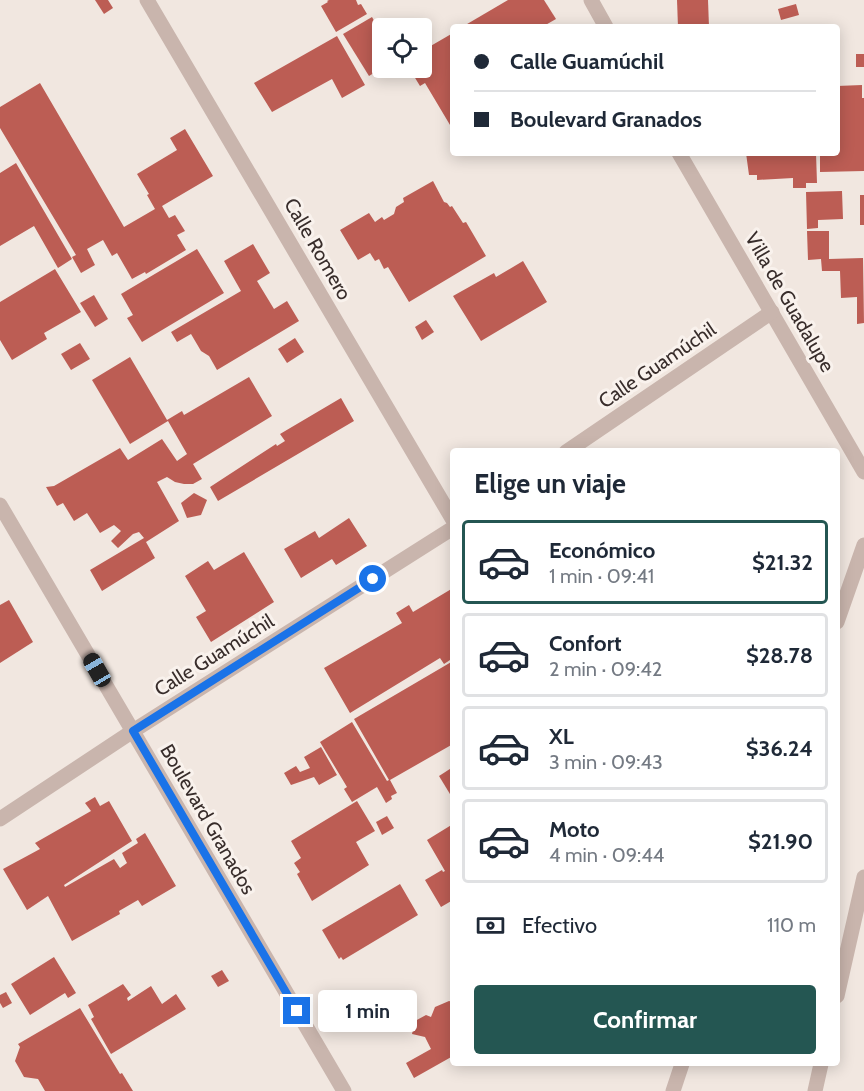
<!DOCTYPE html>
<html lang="es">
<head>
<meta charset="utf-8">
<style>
  :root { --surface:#fff; --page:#f6f6f7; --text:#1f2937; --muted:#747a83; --line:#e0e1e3; --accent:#245652 }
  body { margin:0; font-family:Cabin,sans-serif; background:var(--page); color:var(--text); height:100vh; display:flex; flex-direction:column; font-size:22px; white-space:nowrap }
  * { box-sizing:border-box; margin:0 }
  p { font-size:20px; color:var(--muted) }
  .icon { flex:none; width:33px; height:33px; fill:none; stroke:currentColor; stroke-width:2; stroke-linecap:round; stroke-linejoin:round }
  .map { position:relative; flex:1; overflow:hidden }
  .side { position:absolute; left:450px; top:448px; width:390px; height:618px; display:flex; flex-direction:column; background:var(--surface); border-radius:6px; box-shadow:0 3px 15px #0003 }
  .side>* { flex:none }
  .banner { position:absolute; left:450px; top:24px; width:390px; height:132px; border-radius:6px; box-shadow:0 3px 15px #0003; display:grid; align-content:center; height:132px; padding:0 24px; background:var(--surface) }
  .tools { position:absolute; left:372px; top:18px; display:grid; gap:12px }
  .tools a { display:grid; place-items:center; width:60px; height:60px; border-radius:6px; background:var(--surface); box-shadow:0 3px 15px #0003; font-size:30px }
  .end { position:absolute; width:27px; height:27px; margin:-14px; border:8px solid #1a73e8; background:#fff; box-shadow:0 0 0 3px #fff }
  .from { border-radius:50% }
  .bubble { position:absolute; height:42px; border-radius:6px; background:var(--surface); box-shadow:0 3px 15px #0003; font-size:20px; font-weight:700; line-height:42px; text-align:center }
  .car { position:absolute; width:18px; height:36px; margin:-18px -9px; border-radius:8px; box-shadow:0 0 4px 2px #0007; background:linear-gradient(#222 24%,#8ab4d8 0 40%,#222 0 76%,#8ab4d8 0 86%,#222 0) }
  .banner b { display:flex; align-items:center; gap:21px; height:57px; font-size:22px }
  .banner b+b { border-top:2px solid var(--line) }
  .banner i { width:15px; height:15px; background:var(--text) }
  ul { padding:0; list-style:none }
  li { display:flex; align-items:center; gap:18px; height:84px; margin:0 12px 9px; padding:0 12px; border:3px solid var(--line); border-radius:6px }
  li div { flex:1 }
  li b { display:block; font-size:22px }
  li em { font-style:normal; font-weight:700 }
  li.current { border-color:var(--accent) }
  li>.icon { width:54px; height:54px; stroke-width:1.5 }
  h2 { padding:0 24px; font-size:27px; line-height:72px }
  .pay { display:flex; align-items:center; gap:15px; height:66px; padding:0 24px; font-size:22px }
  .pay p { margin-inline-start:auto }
  .button { display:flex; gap:12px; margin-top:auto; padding:12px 24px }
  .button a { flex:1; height:69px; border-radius:6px; background:var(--accent); color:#fff; font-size:24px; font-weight:700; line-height:69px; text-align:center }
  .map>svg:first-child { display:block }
  .building { fill:#bc5d54 }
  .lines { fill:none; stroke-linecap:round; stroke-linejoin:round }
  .minor { stroke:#c9b5ad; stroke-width:15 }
  .route { stroke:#1a73e8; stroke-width:8 }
  .labels { text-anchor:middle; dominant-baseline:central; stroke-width:6; stroke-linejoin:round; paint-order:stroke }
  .street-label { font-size:20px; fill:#382d2b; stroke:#f9f2ed }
</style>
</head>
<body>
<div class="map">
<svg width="864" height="1091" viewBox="0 0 864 1091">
  <rect width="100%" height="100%" fill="#f1e7e0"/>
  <g class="building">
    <path d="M 95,0 L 108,0 L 113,8 L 104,14 Z"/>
    <path d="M 329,0 L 356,0 L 358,5 L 361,4 L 367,14 L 336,32 L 321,6 L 328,2 L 327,1 Z"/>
    <path d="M 508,0 L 544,0 L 556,19 L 542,27 L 462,27 Z"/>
    <path d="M 677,0 L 708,0 L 709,27 L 678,27 Z"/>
    <path d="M 796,4 L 799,15 L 781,20 L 778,9 Z"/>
    <path d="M 372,17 L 382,35 L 382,68 L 369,76 L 343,34 Z"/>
    <path d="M 453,33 L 453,130 L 425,83 L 420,86 L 409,68 L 422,68 L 422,51 Z"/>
    <path d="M 337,36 L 365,85 L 342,98 L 332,79 L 272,112 L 254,83 Z"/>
    <rect x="856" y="54" width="8" height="13"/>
    <path d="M 40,83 L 124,227 L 155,209 L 147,195 L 149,194 L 137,174 L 177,150 L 170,138 L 185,129 L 213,176 L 162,206 L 169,218 L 175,215 L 185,231 L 177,235 L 186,250 L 146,274 L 145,272 L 132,279 L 117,253 L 112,256 L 103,240 L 87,249 L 95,265 L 81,273 L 72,257 L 76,255 L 0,128 L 0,107 Z"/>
    <path d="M 862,85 L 862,98 L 864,98 L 864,171 L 820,172 L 820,153 L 837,153 L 837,86 Z"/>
    <path d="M 746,153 L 816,153 L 817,183 L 806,183 L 806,188 L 793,188 L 793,178 L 757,180 L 757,175 L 749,175 Z"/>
    <path d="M 16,163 L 72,259 L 58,268 L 34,226 L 0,246 L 0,173 Z"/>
    <path d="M 433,181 L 444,202 L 447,203 L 450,207 L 452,206 L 463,223 L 466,222 L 486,256 L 409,302 L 388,267 L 384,269 L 379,259 L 375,261 L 370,253 L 358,260 L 340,230 L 369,213 L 375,222 L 382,217 L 384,220 L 394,214 L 396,207 L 404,202 L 403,198 Z"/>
    <path d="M 842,191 L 843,219 L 818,220 L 818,228 L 807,229 L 806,192 Z"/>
    <rect x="860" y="195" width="4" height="30"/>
    <path d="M 807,231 L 829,231 L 829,259 L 863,258 L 864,323 L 857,324 L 857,297 L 841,298 L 840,271 L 822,271 L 821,259 L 808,260 Z"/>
    <path d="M 253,244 L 270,273 L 257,281 L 274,309 L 287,301 L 299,321 L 217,370 L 209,356 L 201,351 L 191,334 L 177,342 L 171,332 L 241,291 L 224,261 Z"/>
    <path d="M 197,249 L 224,293 L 142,342 L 127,318 L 133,315 L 121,294 Z"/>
    <path d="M 523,261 L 547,302 L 481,341 L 453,296 L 494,273 L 496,277 Z"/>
    <path d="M 55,269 L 81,312 L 44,333 L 47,339 L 12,360 L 0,340 L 0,302 Z"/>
    <path d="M 94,295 L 108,319 L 95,327 L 80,303 Z"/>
    <path d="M 426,320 L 434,332 L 422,340 L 415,327 Z"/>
    <path d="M 295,338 L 304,352 L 287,363 L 278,349 Z"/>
    <path d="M 80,343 L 90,359 L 71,370 L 61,354 Z"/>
    <path d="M 130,357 L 167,420 L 182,411 L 184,415 L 249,377 L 272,416 L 193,464 L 202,479 L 193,484 L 184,484 L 175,482 L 167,477 L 157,482 L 179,521 L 146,542 L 155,558 L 102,591 L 90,570 L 144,538 L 139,532 L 133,534 L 118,548 L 111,541 L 121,531 L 114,525 L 100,533 L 87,513 L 74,521 L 63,503 L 57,506 L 46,487 L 54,486 L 120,448 L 128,460 L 162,439 L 177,461 L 187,454 L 168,421 L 130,444 L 92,380 Z"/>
    <path d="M 341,398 L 354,421 L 218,501 L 210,487 L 276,444 L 277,446 L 285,441 L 280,434 Z"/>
    <path d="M 194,493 L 207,500 L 201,515 L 187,518 L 181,503 Z"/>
    <path d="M 349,518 L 367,546 L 336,565 L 332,559 L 301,578 L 284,549 L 315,531 L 319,538 Z"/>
    <path d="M 244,552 L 274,602 L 211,642 L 196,617 L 206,611 L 185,576 L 208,561 L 214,570 Z"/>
    <path d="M 453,588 L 453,658 L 444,664 L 440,658 L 350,713 L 324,668 L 402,623 L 396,613 L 409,605 L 413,612 Z"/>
    <path d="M 9,600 L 33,642 L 0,663 L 0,605 Z"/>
    <path d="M 453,661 L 453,744 L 390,780 L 397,793 L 391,796 L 392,799 L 386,803 L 377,787 L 352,802 L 344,789 L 347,787 L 320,742 L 352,722 L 387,781 L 389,780 L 354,719 Z"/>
    <path d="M 321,747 L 337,775 L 319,785 L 314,777 L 291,785 L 284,773 L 296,766 L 300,772 L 310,768 L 304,757 Z"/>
    <path d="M 453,767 L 453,799 L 439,776 Z"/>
    <path d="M 95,797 L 100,806 L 109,801 L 132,841 L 64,885 L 65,887 L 114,859 L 120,868 L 127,863 L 122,853 L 138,843 L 136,839 L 145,833 L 176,886 L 142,906 L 138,900 L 119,911 L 120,914 L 72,941 L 48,896 L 27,910 L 3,869 L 40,849 L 35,843 L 91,811 L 85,803 Z"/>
    <path d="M 357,801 L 375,831 L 356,842 L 369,865 L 312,901 L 297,874 L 300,872 L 294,863 L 301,858 L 291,841 Z"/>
    <path d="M 387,816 L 394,828 L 382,835 L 376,822 Z"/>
    <path d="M 453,824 L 453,900 L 441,907 L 425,880 L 442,870 L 443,872 L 445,871 L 427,840 Z"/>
    <path d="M 400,884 L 418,915 L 343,960 L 341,957 L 339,959 L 322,930 Z"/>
    <path d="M 54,957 L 76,993 L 68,998 L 65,993 L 30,1015 L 11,984 Z"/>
    <path d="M 222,970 L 229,981 L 218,987 L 211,976 Z"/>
    <path d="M 123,984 L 131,995 L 127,998 L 128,1001 L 151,986 L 162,1004 L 176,994 L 186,1009 L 111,1054 L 91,1019 L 94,1017 L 88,1005 Z"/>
    <path d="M 6,992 L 12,1003 L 3,1008 L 0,1003 L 0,995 Z"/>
    <path d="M 449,1001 L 453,1002 L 453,1056 L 414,1078 L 406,1063 L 431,1049 L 425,1037 L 412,1034 L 415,1021 L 426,1015 L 431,1017 L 435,1007 Z"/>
    <path d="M 80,1008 L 120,1074 L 122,1073 L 133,1091 L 45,1091 L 38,1079 L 24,1077 L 15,1061 L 20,1047 L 18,1044 Z"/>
  </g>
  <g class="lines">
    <g class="minor">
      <path d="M 147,0 L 453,520"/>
      <path d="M 591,0 L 606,27"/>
      <path d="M 679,153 L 864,472"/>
      <path d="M 566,452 L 772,312"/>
      <path d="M 0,505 L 344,1091"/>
      <path d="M 837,622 L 864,545"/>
      <path d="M 0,819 L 133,731 L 453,528"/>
      <path d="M 837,996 L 864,877"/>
      <path d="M 673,1091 L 682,1064"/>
      <path d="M 815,1091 L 821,1064"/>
    </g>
  </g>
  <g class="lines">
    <path class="route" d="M 297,1011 L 133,731 L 373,579"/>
  </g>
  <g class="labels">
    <g class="street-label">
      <text transform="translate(318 249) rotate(60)">Calle Romero</text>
      <text transform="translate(790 302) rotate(60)">Villa de Guadalupe</text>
      <text transform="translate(657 365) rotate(-34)">Calle Guamúchil</text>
      <text transform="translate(214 655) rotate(-32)">Calle Guamúchil</text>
      <text transform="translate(208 819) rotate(60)">Boulevard Granados</text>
    </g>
  </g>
</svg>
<div class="tools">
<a><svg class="icon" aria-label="locate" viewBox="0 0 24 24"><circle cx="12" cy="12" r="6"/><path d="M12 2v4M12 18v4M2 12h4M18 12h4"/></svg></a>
</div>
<i class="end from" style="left:373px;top:579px"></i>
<i class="end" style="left:297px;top:1011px"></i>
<div class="bubble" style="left:318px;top:990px;width:99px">1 min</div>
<i class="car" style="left:97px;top:670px;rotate:330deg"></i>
<div class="banner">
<b><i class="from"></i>Calle Guamúchil</b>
<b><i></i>Boulevard Granados</b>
</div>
<section class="side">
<h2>Elige un viaje</h2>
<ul>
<li class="current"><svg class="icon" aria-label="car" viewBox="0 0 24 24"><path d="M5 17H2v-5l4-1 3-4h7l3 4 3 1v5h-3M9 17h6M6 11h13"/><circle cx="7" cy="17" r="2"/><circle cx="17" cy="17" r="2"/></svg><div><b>Económico</b><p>1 min · 09:41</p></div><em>$21.32</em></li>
<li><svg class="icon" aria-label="car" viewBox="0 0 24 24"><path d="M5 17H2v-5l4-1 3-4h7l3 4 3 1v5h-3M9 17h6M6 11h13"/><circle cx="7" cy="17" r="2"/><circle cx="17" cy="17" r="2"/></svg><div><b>Confort</b><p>2 min · 09:42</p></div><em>$28.78</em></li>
<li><svg class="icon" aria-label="car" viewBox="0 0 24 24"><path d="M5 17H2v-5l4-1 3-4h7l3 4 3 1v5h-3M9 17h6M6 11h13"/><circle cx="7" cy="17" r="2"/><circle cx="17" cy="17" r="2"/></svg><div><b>XL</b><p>3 min · 09:43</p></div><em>$36.24</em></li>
<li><svg class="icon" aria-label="car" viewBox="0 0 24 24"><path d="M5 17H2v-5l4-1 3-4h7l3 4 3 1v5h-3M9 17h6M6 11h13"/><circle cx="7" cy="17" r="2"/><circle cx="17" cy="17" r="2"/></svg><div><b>Moto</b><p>4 min · 09:44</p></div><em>$21.90</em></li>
</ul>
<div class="pay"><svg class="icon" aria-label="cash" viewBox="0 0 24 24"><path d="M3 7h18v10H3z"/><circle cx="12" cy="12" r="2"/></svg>Efectivo<p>110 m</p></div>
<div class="button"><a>Confirmar</a></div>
</section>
</div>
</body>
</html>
